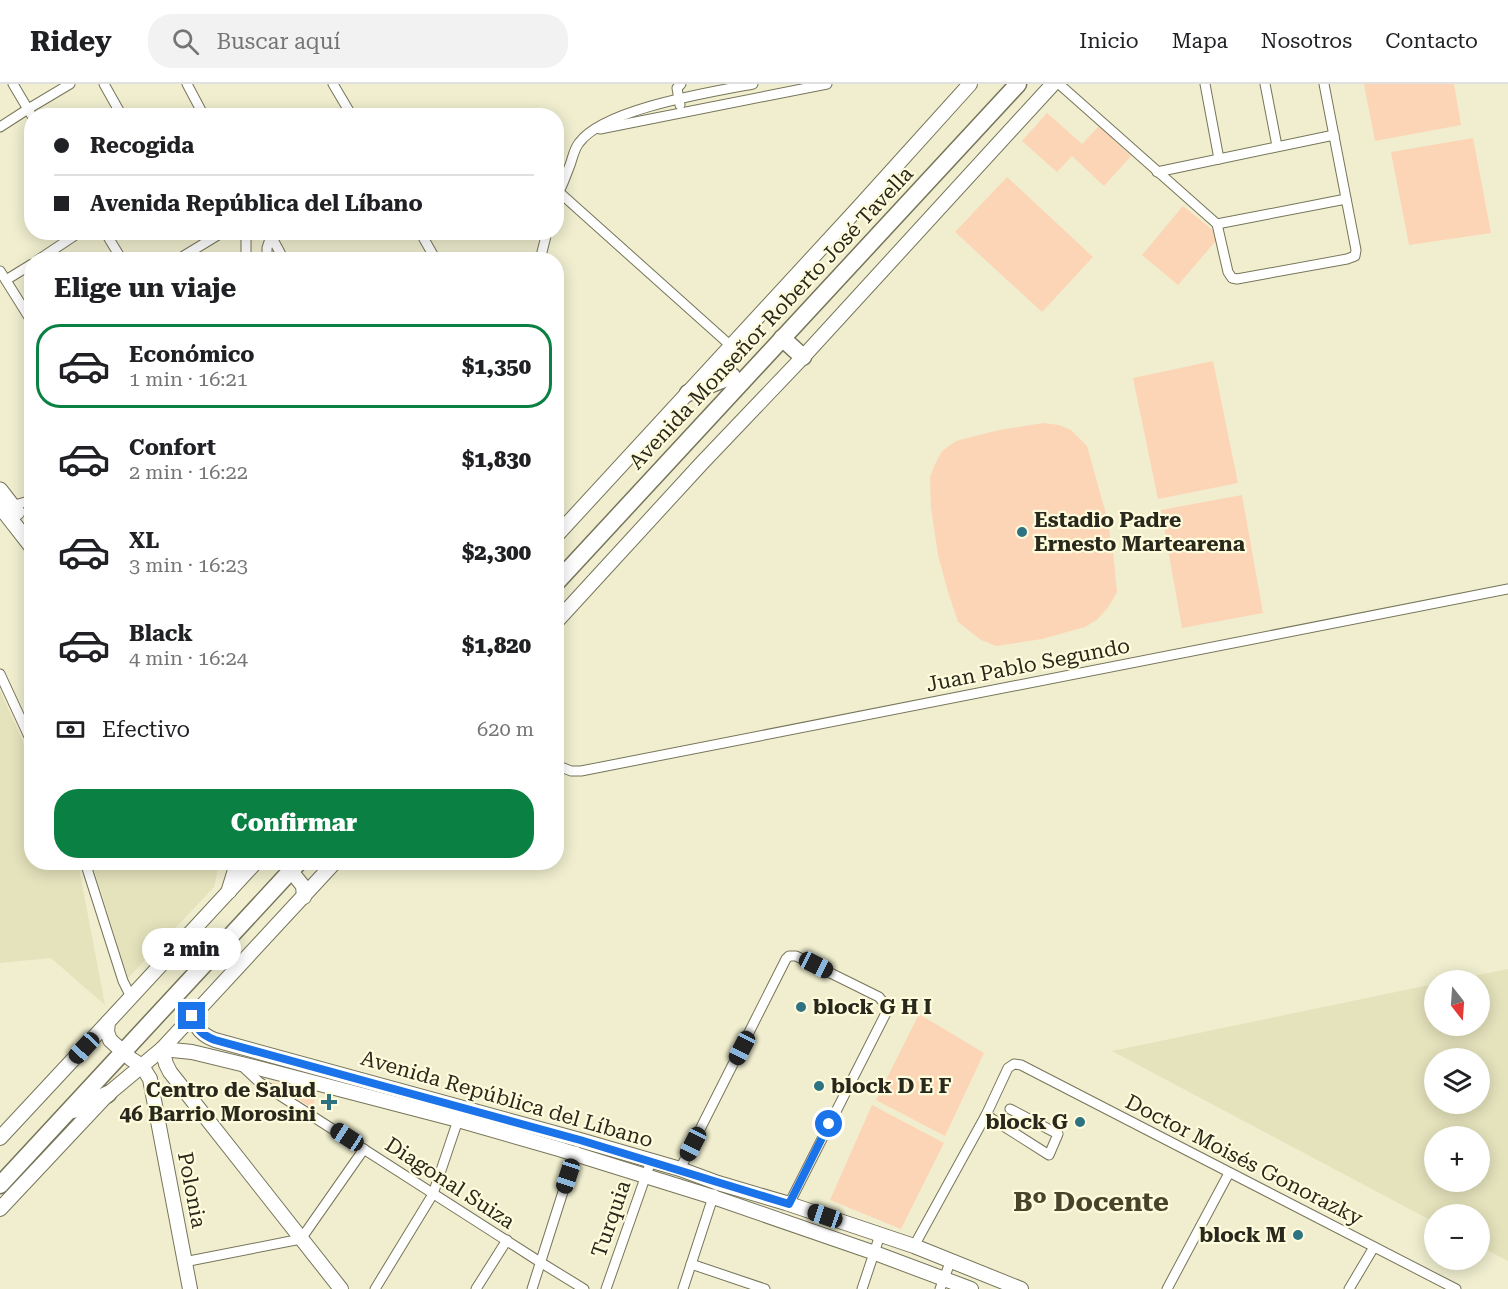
<!DOCTYPE html>
<html lang="es">
<head>
<meta charset="utf-8">
<style>
  :root { --surface:#fff; --page:#f2f2f2; --text:#202124; --muted:#757577; --line:#e0e0e0; --accent:#0b8043 }
  body { margin:0; font-family:"Roboto Serif",serif; background:var(--page); color:var(--text); height:100vh; display:flex; flex-direction:column; font-size:22px; white-space:nowrap }
  * { box-sizing:border-box; margin:0 }
  p { font-size:20px; color:var(--muted) }
  .icon { flex:none; width:33px; height:33px; fill:none; stroke:currentColor; stroke-width:2; stroke-linecap:round; stroke-linejoin:round }
  .map { position:relative; flex:1; overflow:hidden }
  .drawer { position:absolute; left:24px; top:168px; width:540px; height:618px; display:flex; flex-direction:column; background:var(--surface); border-radius:24px; box-shadow:0 3px 15px #0003 }
  .drawer>* { flex:none }
  .hud { position:absolute; left:24px; top:24px; width:540px; height:132px; border-radius:24px; box-shadow:0 3px 15px #0003; display:grid; align-content:center; height:132px; padding:0 30px; background:var(--surface) }
  .needle { width:39px; rotate:163deg }
  .controls { position:absolute; left:1424px; top:886px; display:grid; gap:12px }
  .controls a { display:grid; place-items:center; width:66px; height:66px; border-radius:50%; background:var(--surface); box-shadow:0 3px 15px #0003; font-size:30px }
  .end { position:absolute; width:27px; height:27px; margin:-14px; border:8px solid #1a73e8; background:#fff; box-shadow:0 0 0 3px #fff }
  .from { border-radius:50% }
  .bubble { position:absolute; height:42px; border-radius:21px; background:var(--surface); box-shadow:0 3px 15px #0003; font-size:20px; font-weight:800; line-height:42px; text-align:center }
  .car { position:absolute; width:18px; height:36px; margin:-18px -9px; border-radius:8px; box-shadow:0 0 4px 2px #0007; background:linear-gradient(#222 24%,#8ab4d8 0 40%,#222 0 76%,#8ab4d8 0 86%,#222 0) }
  .hud b { display:flex; align-items:center; gap:21px; height:57px; font-size:22px }
  .hud b+b { border-top:2px solid var(--line) }
  .hud i { width:15px; height:15px; background:var(--text) }
  ul { padding:0; list-style:none }
  li { display:flex; align-items:center; gap:18px; height:84px; margin:0 12px 9px; padding:0 18px; border:3px solid transparent; border-radius:24px }
  li div { flex:1 }
  li b { display:block; font-size:22px }
  li em { font-style:normal; font-weight:800 }
  li.active { border-color:var(--accent) }
  li>.icon { width:54px; height:54px; stroke-width:1.5 }
  h2 { padding:0 30px; font-size:27px; line-height:72px }
  .pay { display:flex; align-items:center; gap:15px; height:66px; padding:0 30px; font-size:22px }
  .pay p { margin-inline-start:auto }
  .cta { display:flex; gap:12px; margin-top:auto; padding:12px 30px }
  .cta a { flex:1; height:69px; border-radius:24px; background:var(--accent); color:#fff; font-size:24px; font-weight:800; line-height:69px; text-align:center }
  header { display:flex; align-items:center; gap:36px; box-sizing:border-box; height:84px; padding:0 30px; background:var(--surface); border-bottom:2px solid var(--line) }
  header strong { font-size:28px }
  nav { display:flex; gap:33px; margin-inline-start:auto; font-size:21px }
  .search { width:420px; height:54px; background:var(--page); display:flex; align-items:center; gap:15px; box-sizing:border-box; padding:0 21px; border-radius:24px; color:var(--muted); font-size:22px }
  .map>svg:first-child { display:block }
  .built { fill:#e5e3bc; fill-rule:evenodd }
  .green { fill:#fcd5b6 }
  .lines { fill:none; stroke-linecap:round; stroke-linejoin:round }
  .street-casing { stroke:#777559; stroke-width:11 }
  .secondary-casing { stroke:#777559; stroke-width:16 }
  .primary-casing { stroke:#777559; stroke-width:17 }
  .highway-casing { stroke:#777559; stroke-width:19 }
  .street { stroke:#fff; stroke-width:9 }
  .secondary { stroke:#fff; stroke-width:14 }
  .primary { stroke:#fff; stroke-width:15 }
  .highway { stroke:#fff; stroke-width:16 }
  .route { stroke:#1a73e8; stroke-width:8 }
  .poi-dot { fill:#2d7381; stroke:#fefcdc; stroke-width:2 }
  .labels { text-anchor:middle; dominant-baseline:central; stroke-width:4.5; stroke-linejoin:round; paint-order:stroke }
  .street-label { font-size:21px; fill:#29281c; stroke:#fefcdc }
  .poi-label { font-size:21px; font-weight:bold; fill:#29281c; stroke:#fefcdc; text-anchor:start }
  .district-label { font-size:27px; font-weight:bold; fill:#46442a; stroke:#fefcdc }
</style>
</head>
<body>
<header>
<strong>Ridey</strong>
<div class="search"><svg class="icon" aria-label="search" viewBox="0 0 24 24"><circle cx="10" cy="10" r="6"/><path d="M15 15l6 6"/></svg>Buscar aquí</div>
<nav><a>Inicio</a><a>Mapa</a><a>Nosotros</a><a>Contacto</a></nav>
</header>
<div class="map">
<svg width="1508" height="1205" viewBox="0 0 1508 1205">
  <rect width="100%" height="100%" fill="#f0eecf"/>
  <g class="built">
    <path d="M 0,606 L 31,676 L 32,778 L 78,779 L 105,921 L 51,874 L 0,879 Z"/>
    <path d="M 92,779 L 92,778 L 219,779 L 214,803 L 128,894 Z"/>
    <path d="M 1508,885 L 1508,1177 L 1479,1162 L 1479,1131 L 1434,1131 L 1434,1138 L 1112,967 L 1434,900 L 1434,942 L 1479,942 L 1479,897 L 1449,897 ZM 1434,975 L 1479,975 L 1479,1020 L 1434,1020 ZM 1434,1053 L 1479,1053 L 1479,1098 L 1434,1098 Z"/>
  </g>
  <g class="green">
    <path d="M 1364,0 L 1454,0 L 1461,41 L 1375,57 Z"/>
    <path d="M 1047,29 L 1082,60 L 1099,42 L 1131,72 L 1104,102 L 1072,72 L 1057,88 L 1022,57 Z"/>
    <path d="M 1473,54 L 1491,149 L 1409,161 L 1391,68 Z"/>
    <path d="M 1007,93 L 1093,173 L 1042,228 L 955,148 Z"/>
    <path d="M 1183,122 L 1220,152 L 1178,201 L 1142,171 Z"/>
    <path d="M 1213,277 L 1238,399 L 1158,415 L 1133,294 Z"/>
    <path d="M 1044,339 L 1059,341 L 1071,346 L 1087,362 L 1106,430 L 1113,467 L 1117,508 L 1109,522 L 1098,535 L 1085,543 L 1042,555 L 996,562 L 981,556 L 958,538 L 948,508 L 938,471 L 931,424 L 930,393 L 935,380 L 942,367 L 956,357 L 999,346 Z"/>
    <path d="M 1242,411 L 1263,529 L 1182,544 L 1161,426 Z"/>
    <path d="M 919,930 L 984,969 L 945,1052 L 876,1016 Z"/>
    <path d="M 271,998 L 318,1005 L 312,1024 Z"/>
    <path d="M 872,1021 L 944,1059 L 901,1145 L 830,1116 Z"/>
  </g>
  <g class="lines">
    <g class="street-casing">
      <g id="street">
        <path d="M 13,0 L 32,32"/>
        <path d="M 104,0 L 122,32"/>
        <path d="M 187,0 L 204,32"/>
        <path d="M 333,0 L 352,32"/>
        <path d="M 1059,0 L 1217,140 L 1228,188 L 1232,194 L 1237,195 L 1347,175 L 1355,172 L 1356,166 L 1324,0"/>
        <path d="M 1205,0 L 1219,75"/>
        <path d="M 1265,0 L 1277,62"/>
        <path d="M 680,21 L 677,4 L 681,0"/>
        <path d="M 0,43 L 28,25 L 70,0"/>
        <path d="M 600,45 L 827,0"/>
        <path d="M 1157,88 L 1334,51"/>
        <path d="M 559,108 L 731,262"/>
        <path d="M 556,115 C 561,104 566,92 570,81 C 573,73 574,65 579,59 C 603,25 711,8 753,0"/>
        <path d="M 1217,140 L 1346,115"/>
        <path d="M 105,148 L 122,176"/>
        <path d="M 269,148 L 284,176"/>
        <path d="M 420,148 L 436,176"/>
        <path d="M 38,176 L 80,148"/>
        <path d="M 177,176 L 223,148"/>
        <path d="M 246,176 L 246,148"/>
        <path d="M 267,176 L 267,164 L 271,152"/>
        <path d="M 540,176 L 547,148"/>
        <path d="M 0,187 L 32,238"/>
        <path d="M 6,196 L 32,180"/>
        <path d="M 8,423 L 32,416"/>
        <path d="M 0,590 L 32,659"/>
        <path d="M 556,681 L 571,687 L 581,687 L 1508,505"/>
        <path d="M 85,778 L 123,897 L 131,913"/>
        <path d="M 242,982 L 259,998 L 540,1178 L 584,1205"/>
        <path d="M 986,1031 L 1049,1071 L 1058,1050 L 1010,1025"/>
        <path d="M 680,1085 L 786,875 L 789,872 L 796,872 L 879,913 L 887,923 L 887,927 L 789,1120"/>
        <path d="M 914,1162 L 986,1031 L 1008,984 L 1014,980 L 1021,981 L 1456,1205"/>
        <path d="M 184,1178 L 301,1155 L 364,1065"/>
        <path d="M 691,1180 L 765,1205"/>
        <path d="M 375,1205 L 433,1110 L 459,1033"/>
        <path d="M 476,1205 L 507,1156"/>
        <path d="M 532,1205 L 576,1067"/>
        <path d="M 606,1205 L 651,1077"/>
        <path d="M 683,1205 L 714,1110"/>
        <path d="M 862,1205 L 880,1151"/>
        <path d="M 940,1205 L 951,1176"/>
        <path d="M 1167,1205 L 1229,1089"/>
        <path d="M 1349,1205 L 1374,1163"/>
      </g>
    </g>
    <g class="secondary-casing">
      <g id="secondary">
        <path d="M 556,452 L 859,123 L 970,0"/>
        <path d="M 556,538 L 701,380 L 803,273 L 1053,0"/>
        <path d="M 291,787 L 303,802 L 304,813"/>
        <path d="M 192,932 C 197,945 202,951 215,956 L 580,1056 L 680,1085 L 718,1099 L 786,1119 L 914,1162 L 1021,1205"/>
        <path d="M 162,965 L 192,968 L 258,984 L 458,1036 L 559,1065 L 713,1113 L 875,1169 L 971,1205"/>
        <path d="M 162,965 L 166,980 L 170,988 L 341,1205"/>
        <path d="M 0,1054 L 108,938"/>
        <path d="M 0,1125 L 108,1010 L 162,965 L 335,778"/>
        <path d="M 190,1205 L 150,995 L 142,982 L 131,975 L 110,956 L 107,948 L 108,938 L 256,778"/>
      </g>
    </g>
    <g class="primary-casing">
      <g id="primary">
        <path d="M 0,406 L 17,428"/>
        <path d="M 0,422 L 32,463"/>
        <path d="M 229,807 L 238,778"/>
      </g>
    </g>
    <g class="highway-casing">
      <g id="highway">
        <path d="M 782,254 L 803,273"/>
        <path d="M 688,309 L 732,292"/>
        <path d="M 556,499 L 1018,0"/>
        <path d="M 73,1026 L 108,1010"/>
        <path d="M 0,1101 L 299,778"/>
      </g>
    </g>
    <use href="#street" class="street"/>
    <use href="#secondary" class="secondary"/>
    <use href="#primary" class="primary"/>
    <use href="#highway" class="highway"/>
  </g>
  <g class="lines">
    <path class="route" d="M 192,932 C 197,946 202,951 215,956 L 580,1056 L 789,1120 L 829,1040"/>
  </g>
  <g class="poi-dot">
    <circle cx="1022" cy="448" r="6"/>
    <circle cx="801" cy="923" r="6"/>
    <circle cx="819" cy="1002" r="6"/>
    <path d="M326 1009h6v6h6v6h-6v6h-6v-6h-6v-6h6z"/>
    <circle cx="1080" cy="1038" r="6"/>
    <circle cx="1298" cy="1151" r="6"/>
  </g>
  <g class="labels">
    <g class="street-label">
      <text transform="translate(771 234) rotate(-47)">Avenida Monseñor Roberto José Tavella</text>
      <text transform="translate(1028 581) rotate(-11)">Juan Pablo Segundo</text>
      <text transform="translate(507 1015) rotate(16)">Avenida República del Líbano</text>
      <text transform="translate(1244 1076) rotate(27)">Doctor Moisés Gonorazky</text>
      <text transform="translate(450 1099) rotate(33)">Diagonal Suiza</text>
      <text transform="translate(192 1106) rotate(79)">Polonia</text>
      <text transform="translate(611 1135) rotate(-71)">Turquia</text>
    </g>
    <g class="poi-label">
      <text x="1034" y="436">Estadio Padre<tspan x="1034" dy="24">Ernesto Martearena</tspan></text>
      <text x="813" y="923">block G H I</text>
      <text x="831" y="1002">block D E F</text>
      <text x="316" y="1006" text-anchor="end">Centro de Salud<tspan x="316" dy="24">46 Barrio Morosini</tspan></text>
      <text x="1068" y="1038" text-anchor="end">block G</text>
      <text x="1286" y="1151" text-anchor="end">block M</text>
    </g>
    <g class="district-label">
      <text x="1091" y="1118">Bº Docente</text>
    </g>
  </g>
</svg>
<div class="controls">
<a><svg class="needle" viewBox="-14 -14 28 28"><path d="M0-13l5 13h-10z" fill="#e53935"/><path d="M0 13l5-13h-10z" fill="#757577"/></svg></a>
<a><svg class="icon" aria-label="layers" viewBox="0 0 24 24"><path d="M12 4l9 5-9 5-9-5zM3 14l9 5 9-5"/></svg></a>
<a>+</a>
<a>−</a>
</div>
<i class="end from" style="left:829px;top:1040px"></i>
<i class="end" style="left:192px;top:932px"></i>
<div class="bubble" style="left:142px;top:844px;width:99px">2 min</div>
<i class="car" style="left:816px;top:881px;rotate:117deg"></i>
<i class="car" style="left:84px;top:964px;rotate:223deg"></i>
<i class="car" style="left:742px;top:964px;rotate:207deg"></i>
<i class="car" style="left:347px;top:1053px;rotate:303deg"></i>
<i class="car" style="left:693px;top:1060px;rotate:207deg"></i>
<i class="car" style="left:568px;top:1092px;rotate:198deg"></i>
<i class="car" style="left:825px;top:1132px;rotate:289deg"></i>
<div class="hud">
<b><i class="from"></i>Recogida</b>
<b><i></i>Avenida República del Líbano</b>
</div>
<section class="drawer">
<h2>Elige un viaje</h2>
<ul>
<li class="active"><svg class="icon" aria-label="car" viewBox="0 0 24 24"><path d="M5 17H2v-5l4-1 3-4h7l3 4 3 1v5h-3M9 17h6M6 11h13"/><circle cx="7" cy="17" r="2"/><circle cx="17" cy="17" r="2"/></svg><div><b>Económico</b><p>1 min · 16:21</p></div><em>$1,350</em></li>
<li><svg class="icon" aria-label="car" viewBox="0 0 24 24"><path d="M5 17H2v-5l4-1 3-4h7l3 4 3 1v5h-3M9 17h6M6 11h13"/><circle cx="7" cy="17" r="2"/><circle cx="17" cy="17" r="2"/></svg><div><b>Confort</b><p>2 min · 16:22</p></div><em>$1,830</em></li>
<li><svg class="icon" aria-label="car" viewBox="0 0 24 24"><path d="M5 17H2v-5l4-1 3-4h7l3 4 3 1v5h-3M9 17h6M6 11h13"/><circle cx="7" cy="17" r="2"/><circle cx="17" cy="17" r="2"/></svg><div><b>XL</b><p>3 min · 16:23</p></div><em>$2,300</em></li>
<li><svg class="icon" aria-label="car" viewBox="0 0 24 24"><path d="M5 17H2v-5l4-1 3-4h7l3 4 3 1v5h-3M9 17h6M6 11h13"/><circle cx="7" cy="17" r="2"/><circle cx="17" cy="17" r="2"/></svg><div><b>Black</b><p>4 min · 16:24</p></div><em>$1,820</em></li>
</ul>
<div class="pay"><svg class="icon" aria-label="cash" viewBox="0 0 24 24"><path d="M3 7h18v10H3z"/><circle cx="12" cy="12" r="2"/></svg>Efectivo<p>620 m</p></div>
<div class="cta"><a>Confirmar</a></div>
</section>
</div>
</body>
</html>
